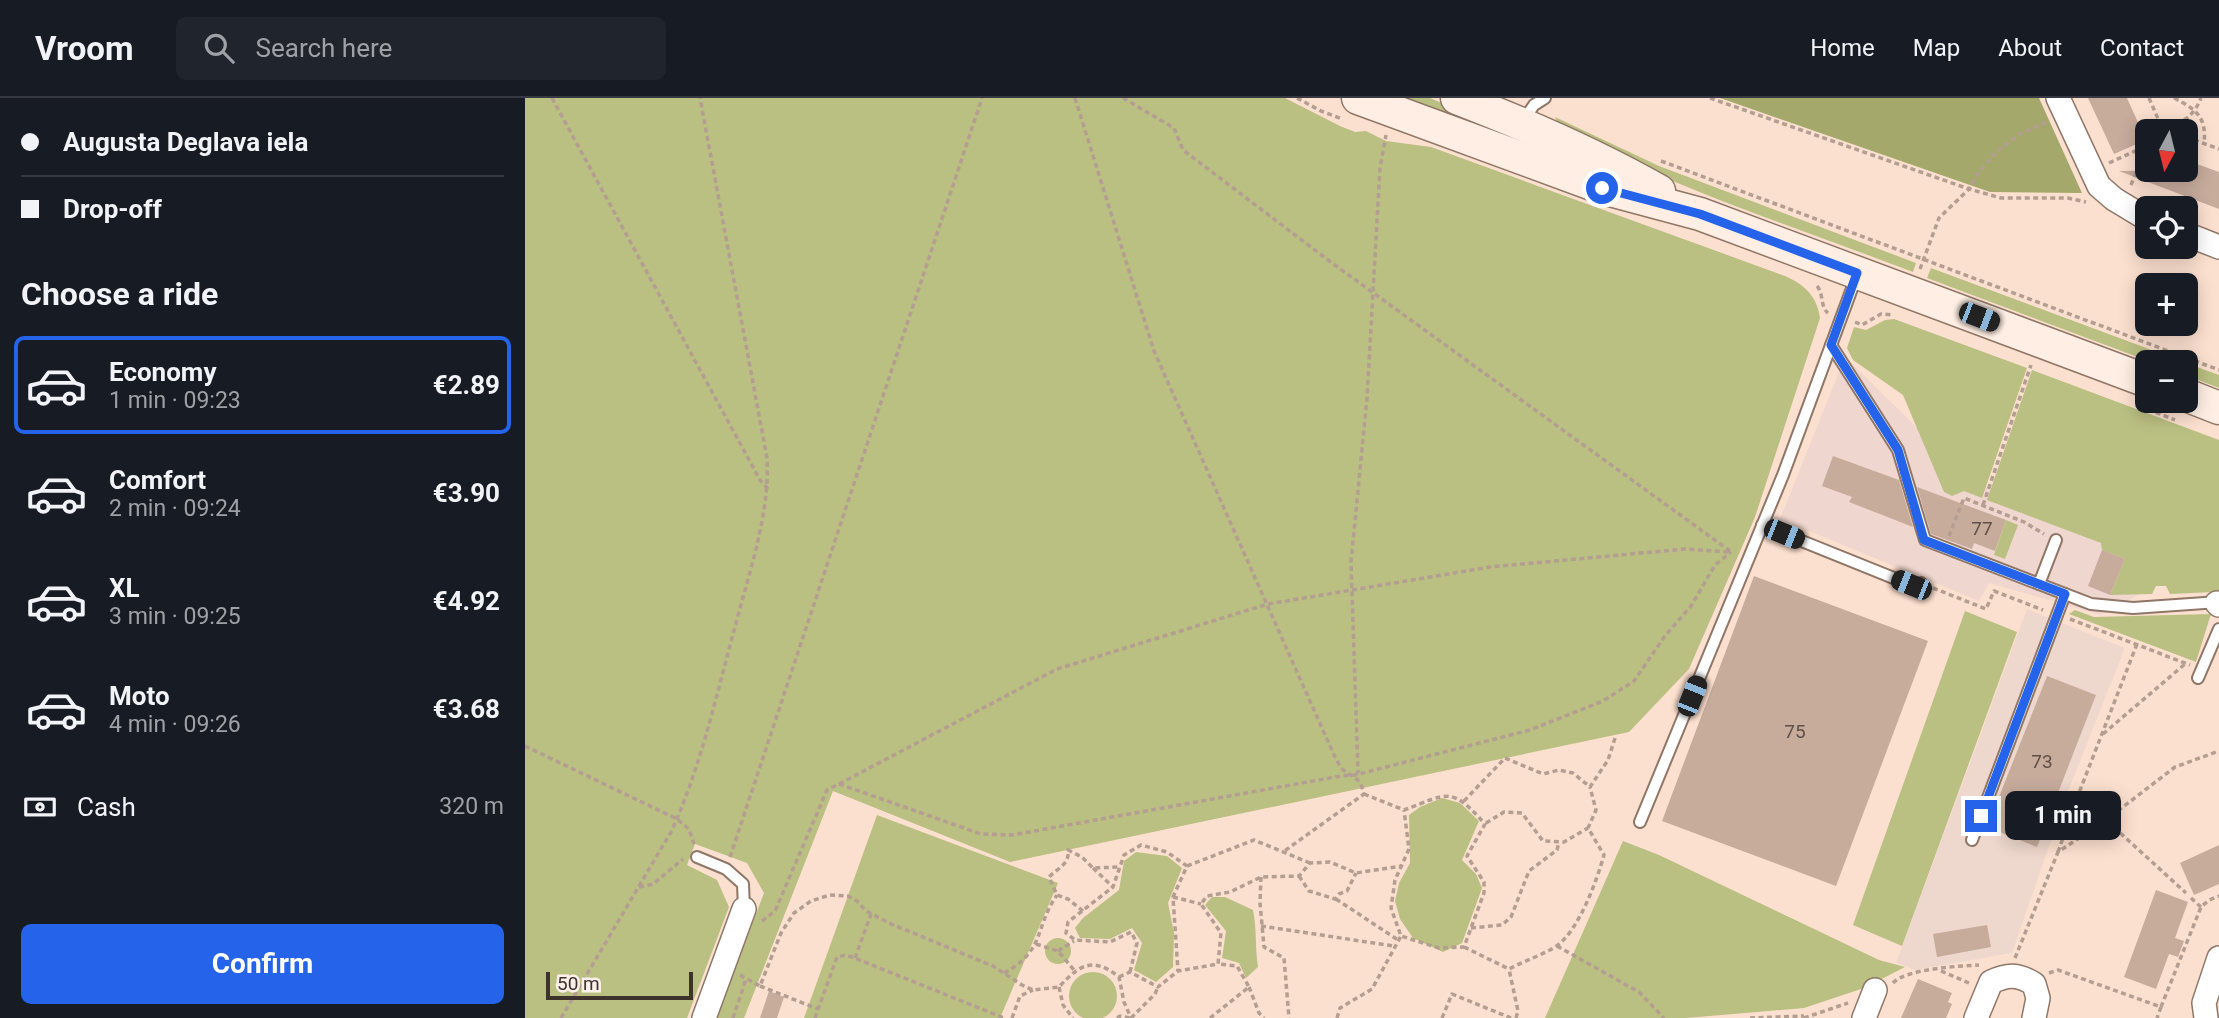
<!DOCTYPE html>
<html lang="en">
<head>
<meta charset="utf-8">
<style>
  :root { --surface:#171b24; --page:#20242c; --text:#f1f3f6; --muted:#9ea1a6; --line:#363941; --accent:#2563eb }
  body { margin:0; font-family:Roboto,sans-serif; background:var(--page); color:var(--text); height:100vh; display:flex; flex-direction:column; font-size:26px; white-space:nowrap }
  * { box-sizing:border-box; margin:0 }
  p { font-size:23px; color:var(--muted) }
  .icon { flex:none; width:38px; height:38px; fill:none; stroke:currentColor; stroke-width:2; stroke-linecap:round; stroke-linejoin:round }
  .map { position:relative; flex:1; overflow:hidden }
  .panel { display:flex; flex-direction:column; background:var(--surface); width:525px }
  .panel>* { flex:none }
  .top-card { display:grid; align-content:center; height:154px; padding:0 21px; background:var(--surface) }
  .needle { width:46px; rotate:187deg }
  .fabs { position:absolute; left:1610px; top:21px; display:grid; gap:14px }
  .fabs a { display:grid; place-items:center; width:63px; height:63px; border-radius:10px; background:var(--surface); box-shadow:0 4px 18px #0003; font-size:35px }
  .scale { position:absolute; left:21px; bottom:18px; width:147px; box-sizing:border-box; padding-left:7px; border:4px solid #3d322c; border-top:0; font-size:19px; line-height:24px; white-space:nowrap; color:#3d322c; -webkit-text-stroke:5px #fcf1ea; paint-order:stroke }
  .end { position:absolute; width:32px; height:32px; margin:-16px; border:9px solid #2563eb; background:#fff; box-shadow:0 0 0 4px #fff }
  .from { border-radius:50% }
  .bubble { position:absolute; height:49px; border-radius:10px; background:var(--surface); box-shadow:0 4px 18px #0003; font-size:23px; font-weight:700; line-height:49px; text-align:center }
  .car { position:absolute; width:21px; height:42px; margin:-21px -10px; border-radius:9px; box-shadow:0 0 5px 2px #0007; background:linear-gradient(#222 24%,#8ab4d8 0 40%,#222 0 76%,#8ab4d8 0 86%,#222 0) }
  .top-card b { display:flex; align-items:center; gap:24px; height:66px; font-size:26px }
  .top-card b+b { border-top:2px solid var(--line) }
  .top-card i { width:18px; height:18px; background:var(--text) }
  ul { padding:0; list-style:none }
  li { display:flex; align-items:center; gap:21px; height:98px; margin:0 14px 10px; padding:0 7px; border:4px solid transparent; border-radius:10px }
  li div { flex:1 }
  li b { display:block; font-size:26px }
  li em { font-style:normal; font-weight:700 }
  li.current { border-color:var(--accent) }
  li>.icon { width:63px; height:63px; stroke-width:1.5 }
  h2 { padding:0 21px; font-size:32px; line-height:84px }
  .pay { display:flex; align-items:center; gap:18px; height:77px; padding:0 21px; font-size:26px }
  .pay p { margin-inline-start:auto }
  .primary-button { display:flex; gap:14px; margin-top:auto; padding:14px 21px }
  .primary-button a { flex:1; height:80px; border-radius:10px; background:var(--accent); color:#fff; font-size:28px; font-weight:700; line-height:80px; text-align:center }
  header { display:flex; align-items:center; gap:42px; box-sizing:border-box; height:98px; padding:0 35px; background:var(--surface); border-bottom:2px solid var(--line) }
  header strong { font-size:33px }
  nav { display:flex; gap:38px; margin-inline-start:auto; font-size:24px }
  .search { width:490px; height:63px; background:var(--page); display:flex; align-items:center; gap:18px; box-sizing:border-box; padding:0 24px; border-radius:10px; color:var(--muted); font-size:26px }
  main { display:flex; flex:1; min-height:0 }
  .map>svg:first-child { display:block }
  .commercial { fill:#efd6ce }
  .industrial { fill:#eed7cc }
  .green { fill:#babf82 }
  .forest { fill:#a4a96b }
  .building { fill:#c7ac9c }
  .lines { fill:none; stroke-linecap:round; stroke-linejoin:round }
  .service-casing { stroke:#8f7667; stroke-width:14 }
  .minor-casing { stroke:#8f7667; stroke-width:26 }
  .secondary-casing { stroke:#8f7667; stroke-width:35 }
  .path { stroke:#b39e91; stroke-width:3.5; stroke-dasharray:5 3.5; stroke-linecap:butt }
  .service { stroke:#fff; stroke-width:10 }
  .minor { stroke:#fff; stroke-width:23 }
  .secondary { stroke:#feeee3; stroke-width:32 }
  .route { stroke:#2563eb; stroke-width:9 }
  .labels { text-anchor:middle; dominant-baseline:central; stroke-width:6; stroke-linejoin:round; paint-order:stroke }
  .number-label { font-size:19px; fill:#605048 }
</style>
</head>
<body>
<header>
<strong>Vroom</strong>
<div class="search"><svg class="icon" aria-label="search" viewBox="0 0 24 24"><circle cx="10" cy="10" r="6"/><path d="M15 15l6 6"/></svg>Search here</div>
<nav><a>Home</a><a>Map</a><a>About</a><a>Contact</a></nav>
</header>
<main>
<section class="panel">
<div class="top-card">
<b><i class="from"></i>Augusta Deglava iela</b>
<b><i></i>Drop-off</b>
</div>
<h2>Choose a ride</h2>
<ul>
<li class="current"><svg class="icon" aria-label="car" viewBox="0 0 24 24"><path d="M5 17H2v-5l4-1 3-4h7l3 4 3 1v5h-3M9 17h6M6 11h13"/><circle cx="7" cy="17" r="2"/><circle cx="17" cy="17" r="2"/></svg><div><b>Economy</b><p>1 min · 09:23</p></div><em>€2.89</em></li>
<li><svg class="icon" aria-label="car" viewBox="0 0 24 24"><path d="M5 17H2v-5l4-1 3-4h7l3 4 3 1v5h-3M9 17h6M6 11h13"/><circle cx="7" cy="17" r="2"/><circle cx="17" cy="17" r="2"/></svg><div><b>Comfort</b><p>2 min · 09:24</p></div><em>€3.90</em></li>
<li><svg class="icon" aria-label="car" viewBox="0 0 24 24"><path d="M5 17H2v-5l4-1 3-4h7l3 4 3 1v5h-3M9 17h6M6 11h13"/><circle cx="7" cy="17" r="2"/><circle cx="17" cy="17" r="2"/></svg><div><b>XL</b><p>3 min · 09:25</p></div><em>€4.92</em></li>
<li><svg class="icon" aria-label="car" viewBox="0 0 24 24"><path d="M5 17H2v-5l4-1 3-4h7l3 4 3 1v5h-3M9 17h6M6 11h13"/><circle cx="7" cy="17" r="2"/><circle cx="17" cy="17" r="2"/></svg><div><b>Moto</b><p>4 min · 09:26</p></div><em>€3.68</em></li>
</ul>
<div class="pay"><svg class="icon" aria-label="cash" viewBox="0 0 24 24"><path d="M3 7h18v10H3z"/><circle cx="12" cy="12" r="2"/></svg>Cash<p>320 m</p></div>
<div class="primary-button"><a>Confirm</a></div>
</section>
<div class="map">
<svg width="1694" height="920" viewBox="0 0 1694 920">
  <rect width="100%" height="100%" fill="#fce0cf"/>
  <path class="commercial" d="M 1320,259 L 1445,382 L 1657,473 L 1576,517 L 1464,485 L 1454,503 L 1255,421 Z"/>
  <path class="industrial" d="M 1502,511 L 1600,550 L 1542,696 L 1487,855 L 1390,872 L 1371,865 Z"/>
  <g class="green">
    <path d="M 0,0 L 760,0 L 815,28 L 830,34 L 841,33 L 861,43 L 906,49 L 1260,178 C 1280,187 1292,198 1295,220 L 1230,419 L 1164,571 L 1104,634 L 485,764 L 308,693 L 219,920 L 191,920 L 239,795 L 222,765 L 170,746 L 162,767 L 192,782 L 204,809 L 162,920 L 0,920 Z"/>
    <path d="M 861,0 L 905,0 L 1040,59 Z"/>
    <path d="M 1030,19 L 1134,68 L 1391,165 L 1388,174 C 1270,129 1145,89 1034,30 Z"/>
    <path d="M 1406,170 L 1659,264 L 1626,264 L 1402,180 Z"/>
    <path d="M 1369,221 L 1502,270 L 1457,400 L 1439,393 L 1427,398 L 1419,394 L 1378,297 L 1328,262 L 1322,250 L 1329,229 L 1341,232 L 1360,222 Z"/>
    <path d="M 1661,265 L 1694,277 L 1694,290 L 1661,277 Z"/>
    <path d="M 1507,272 L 1694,342 L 1694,492 L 1688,494 L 1645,496 L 1641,488 L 1631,488 L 1627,496 L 1585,497 L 1600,461 L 1577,452 L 1576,445 L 1462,402 Z"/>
    <path d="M 1481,422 L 1493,427 L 1480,461 L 1469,457 Z"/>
    <path d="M 1550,512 L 1569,519 L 1686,516 L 1671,564 L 1544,516 Z"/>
    <path d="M 1440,513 L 1492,534 L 1377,848 L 1328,827 Z"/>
    <path d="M 917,700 L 935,705 L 954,723 L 937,762 L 951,776 L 957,790 L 937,845 L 918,854 L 888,840 L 875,821 L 870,803 L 874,785 L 885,765 L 884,717 L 895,709 Z"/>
    <path d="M 352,717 L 533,785 L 475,920 L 279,920 Z"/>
    <path d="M 1098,743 L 1134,757 L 1354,862 L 1380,869 L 1339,890 L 1279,910 L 1161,920 L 1020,920 Z"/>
    <path d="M 611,754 L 642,758 L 657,770 L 643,805 L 649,835 L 648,869 L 631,884 L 609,872 L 617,845 L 607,830 L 585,841 L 555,840 L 550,830 L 558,820 L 594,792 L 599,763 Z"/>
    <path d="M 687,799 L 700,799 L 728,812 C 732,832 730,850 733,869 L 721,880 L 714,865 L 697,860 L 701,833 L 680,807 Z"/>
    <circle cx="533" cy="853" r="13"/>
    <circle cx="568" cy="898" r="24"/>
  </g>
  <path class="forest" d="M 1195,0 L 1514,0 L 1557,95 L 1465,94 Z"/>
  <g class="building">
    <path d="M 1563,0 L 1602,0 L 1621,42 L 1589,56 Z"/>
    <path d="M 1661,62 L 1694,74 L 1694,111 L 1594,73 L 1661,72 Z"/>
    <path d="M 1308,358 L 1374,382 L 1388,429 L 1324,404 L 1327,399 L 1297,388 Z"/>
    <path d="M 1392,389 L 1481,422 L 1470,453 L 1449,445 L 1447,451 L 1406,436 Z"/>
    <path d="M 1577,452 L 1600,461 L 1585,497 L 1563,488 Z"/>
    <path d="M 1229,478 L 1403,543 L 1311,788 L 1137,723 Z"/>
    <path d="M 1522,578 L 1571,597 L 1512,749 L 1462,729 Z"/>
    <path d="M 1694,747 L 1694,786 L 1669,797 L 1655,765 Z"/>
    <path d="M 1631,792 L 1663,804 L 1650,840 L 1659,843 L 1653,859 L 1644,856 L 1631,891 L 1599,879 Z"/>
    <path d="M 1462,827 L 1466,849 L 1412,859 L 1408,836 Z"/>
    <path d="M 1393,881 L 1427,895 L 1423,904 L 1427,906 L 1421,920 L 1376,920 Z"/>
    <path d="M 244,893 L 259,899 L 252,920 L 235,920 Z"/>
  </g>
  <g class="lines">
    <g class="service-casing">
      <g id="service">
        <path d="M 998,23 L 1009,7 L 1020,0"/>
        <path d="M 1306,247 L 1373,352 L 1400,442 L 1566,506 L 1608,510 L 1694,504"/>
        <path d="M 1237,427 L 1386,487 L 1396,485"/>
        <path d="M 1514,486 L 1531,442"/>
        <path d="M 1673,580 L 1694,531"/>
        <path d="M 1115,724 L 1258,377 L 1332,177"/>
        <path d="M 1447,742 L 1540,496"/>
        <path d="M 172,759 L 201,771 L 218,786 L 219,811"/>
      </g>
    </g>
    <g class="minor-casing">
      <g id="minor">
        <path d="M 1533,0 L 1574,88 L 1589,101 L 1622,121"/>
        <path d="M 1661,136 L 1694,149"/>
        <path d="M 1692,505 L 1694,507"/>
        <path d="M 179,920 L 219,811"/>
        <path d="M 1339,920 L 1350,892"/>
        <path d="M 1451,920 L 1466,884 C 1483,876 1493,876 1509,886 L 1513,900 L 1509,920"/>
        <path d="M 1681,920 L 1679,905 L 1694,860"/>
      </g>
    </g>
    <g class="secondary-casing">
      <g id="secondary">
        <path d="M 833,0 L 1078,90 L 1175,116 L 1622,283"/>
        <path d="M 932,0 C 1002,27 1069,56 1134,93"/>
        <path d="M 1661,297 L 1694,310"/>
      </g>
    </g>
    <g class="path">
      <path d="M 27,0 L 235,382 L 243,391"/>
      <path d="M 550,0 L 629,253 L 809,657 C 812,662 815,670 820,673 C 832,682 835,680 839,696 L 758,754"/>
      <path d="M 598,0 L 649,30 L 658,52 L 803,162 L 1205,453"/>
      <path d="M 772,0 L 796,13 L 817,21"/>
      <path d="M 1185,0 L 1444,91 L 1476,100 L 1543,100 L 1561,104"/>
      <path d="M 1624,0 L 1634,23 L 1649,33"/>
      <path d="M 1649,0 C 1671,11 1682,19 1679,46"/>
      <path d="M 1644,30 C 1660,23 1669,17 1676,0"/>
      <path d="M 1634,33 L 1640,27"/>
      <path d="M 1661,39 L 1694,51"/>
      <path d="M 1136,63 L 1694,272"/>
      <path d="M 1584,65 L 1621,48"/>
      <path d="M 1606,87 L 1622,47"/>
      <path d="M 1395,171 L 1414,120 L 1444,91 L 1452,77 L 1470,55 L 1495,36 L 1523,23"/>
      <path d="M 1292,188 C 1299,196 1295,209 1303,215"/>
      <path d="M 1330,224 L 1337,227 L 1356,216 L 1368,217"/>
      <path d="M 1615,308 L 1650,322"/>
      <path d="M 1458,407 L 1506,267"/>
      <path d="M 1424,438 L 1439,400 L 1499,424 L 1519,436"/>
      <path d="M 1408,490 L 1461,511 L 1469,493 L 1518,512"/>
      <path d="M 1545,521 L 1665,567"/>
      <path d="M 1612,546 L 1552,700 L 1581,722 L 1661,795"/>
      <path d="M 1578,636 L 1660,566"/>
      <path d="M 0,648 L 152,721 L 164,731 L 169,746"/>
      <path d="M 831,676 L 833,674 L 826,464 L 842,300 L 855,70 L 861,37"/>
      <path d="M 314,686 L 532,571 L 743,506 L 965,469 L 1160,451 L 1204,454"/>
      <path d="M 839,696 L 879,712 C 924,695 926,688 960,726 L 942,758 L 959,784 L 959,795 L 939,849 L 914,850 L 876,838 L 866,810 L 870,782 L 884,751 L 879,712"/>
      <path d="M 939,703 L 980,660 L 1018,676 L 1034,672 L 1048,675 L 1065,689 L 1083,662 L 1091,637"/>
      <path d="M 961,725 L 979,714 L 997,715 L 1018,743 L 1039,744 L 1063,730"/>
      <path d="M 1533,754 L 1552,700"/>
      <path d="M 205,759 L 457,0"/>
      <path d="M 662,768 L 729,742 L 785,765"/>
      <path d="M 568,770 L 588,789"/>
      <path d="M 774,778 L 784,793 L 810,801 L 814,796 L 822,793 L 831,775"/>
      <path d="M 736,779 L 735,805 L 739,849 L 759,860 L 764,920"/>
      <path d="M 114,789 L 128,786 L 158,761"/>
      <path d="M 648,799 L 676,806"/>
      <path d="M 1666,800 L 1676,809"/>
      <path d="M 811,801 L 873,842"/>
      <path d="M 558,813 L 543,801 L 532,797 L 524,779 C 533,770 545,766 543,752 L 557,759 L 568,770 L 595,769"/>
      <path d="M 237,823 L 250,813 L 302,692 L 314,686 L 456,736 L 487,737 L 816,678 L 830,677 L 1005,632 L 1078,603 L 1109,583 L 1140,538 L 1166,508 L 1190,467 L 1206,454"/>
      <path d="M 736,828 L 869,848"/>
      <path d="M 946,830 L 977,827 L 986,819 L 1004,773 L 1032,752 L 1034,744"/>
      <path d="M 511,846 L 533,853 L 549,872"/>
      <path d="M 1032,848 L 1114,894 L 1139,920"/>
      <path d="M 939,849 L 984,871"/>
      <path d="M 533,853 L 549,843"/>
      <path d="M 330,860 L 346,816"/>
      <path d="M 1490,860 L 1533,754 L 1581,722 L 1650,669 L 1694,653"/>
      <path d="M 1416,873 L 1444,885"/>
      <path d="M 605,874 L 612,845 L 606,834 L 585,844 L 550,842 L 541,835 L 543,824 L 588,789 L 599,757 L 616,747 L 642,754 L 662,768 L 648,799 L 653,873"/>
      <path d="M 479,875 C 521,852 509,830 532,797"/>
      <path d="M 1524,875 L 1533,872 L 1636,909 L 1632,920"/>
      <path d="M 215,877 L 235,888 L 256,835 L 269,815 L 286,803 L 305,797 L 323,798 L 332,803 L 341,813 L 364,825 L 468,868 L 497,887 L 508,892 L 534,889 C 554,867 568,858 594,879 L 599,904 L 606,920"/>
      <path d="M 594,879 L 605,874 L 633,889 L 653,873 L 693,866"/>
      <path d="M 1368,885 C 1380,871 1434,868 1454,867"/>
      <path d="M 235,888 L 293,911"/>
      <path d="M 534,889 L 538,907 L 548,920"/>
      <path d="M 724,889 L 734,915 L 739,920"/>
      <path d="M 1636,909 L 1676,809 L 1684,802 L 1694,798"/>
      <path d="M 36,920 L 146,734 C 176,669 191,598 210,529 C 224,474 245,417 242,360 L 175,0"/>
      <path d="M 208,920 L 221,881"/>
      <path d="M 290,920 L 312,859 L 322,857 L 479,920"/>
      <path d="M 487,920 L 495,898 L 508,892"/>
      <path d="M 592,920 L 595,918 L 605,920"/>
      <path d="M 606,920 L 630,896 L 633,889"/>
      <path d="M 685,920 L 724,889 L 712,868 L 693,866 L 696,835 L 676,806 L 682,798 L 705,794 L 736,779 L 774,778 L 785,765 L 805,764 L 831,775 L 877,768"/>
      <path d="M 812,920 L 815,910 L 847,891 L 876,838"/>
      <path d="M 917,920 L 927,896 L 986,920"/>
      <path d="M 991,920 L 993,913 L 984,871 C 999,863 1015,858 1030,849 C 1053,835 1072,782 1079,757 L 1063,730 L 1071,712 L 1065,689"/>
      <path d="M 1225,920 L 1279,918"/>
      <path d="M 1279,920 L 1323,905"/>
    </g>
    <use href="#service" class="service"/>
    <use href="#minor" class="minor"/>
    <use href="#secondary" class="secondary"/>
  </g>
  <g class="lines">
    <path class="route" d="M 1077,90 L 1175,116 L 1332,175 L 1306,247 L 1373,352 L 1399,442 L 1540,496 L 1456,718"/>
  </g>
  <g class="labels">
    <g class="number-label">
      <text x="1457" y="430">77</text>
      <text x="1270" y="633">75</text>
      <text x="1517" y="663">73</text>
    </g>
  </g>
</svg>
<div class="fabs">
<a><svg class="needle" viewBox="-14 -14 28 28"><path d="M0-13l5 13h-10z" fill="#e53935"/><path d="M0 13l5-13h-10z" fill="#9ea1a6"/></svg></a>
<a><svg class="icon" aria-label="locate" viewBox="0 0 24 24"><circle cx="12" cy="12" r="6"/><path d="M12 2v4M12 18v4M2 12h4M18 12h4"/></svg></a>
<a>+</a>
<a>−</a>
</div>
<div class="scale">50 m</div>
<i class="end from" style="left:1077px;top:90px"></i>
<i class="end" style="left:1456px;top:718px"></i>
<div class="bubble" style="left:1480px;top:693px;width:116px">1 min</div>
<i class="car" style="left:1454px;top:219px;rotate:111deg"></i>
<i class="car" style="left:1259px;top:436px;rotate:112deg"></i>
<i class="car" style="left:1386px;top:487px;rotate:292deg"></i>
<i class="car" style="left:1167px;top:598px;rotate:22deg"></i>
</div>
</main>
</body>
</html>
